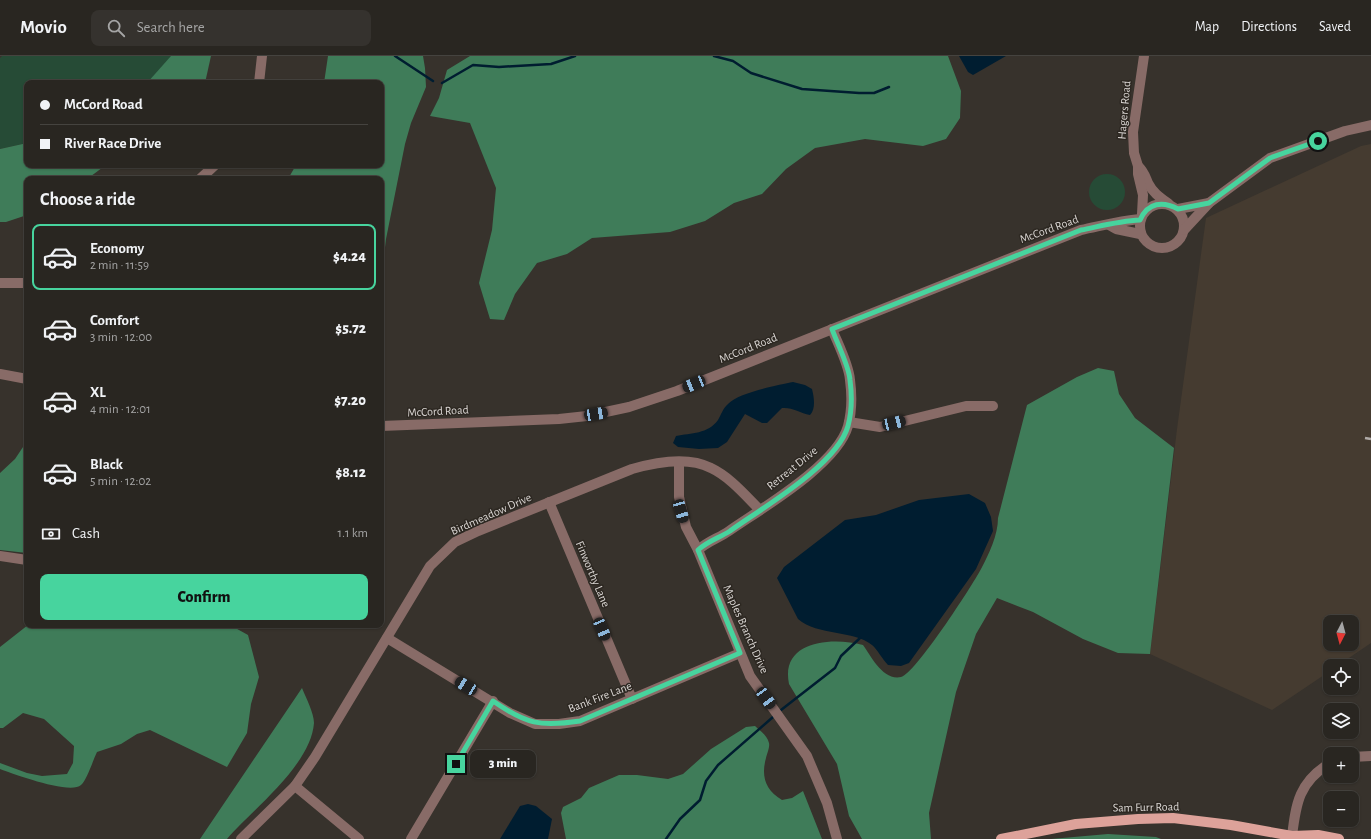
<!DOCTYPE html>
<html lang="en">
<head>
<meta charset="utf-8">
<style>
  :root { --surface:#292621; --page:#35322e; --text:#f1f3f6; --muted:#a5a5a5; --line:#45433f; --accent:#47d49e }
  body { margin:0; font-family:"Alegreya Sans",sans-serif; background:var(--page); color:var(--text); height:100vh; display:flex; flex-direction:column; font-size:15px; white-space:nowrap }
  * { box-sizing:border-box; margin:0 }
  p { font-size:13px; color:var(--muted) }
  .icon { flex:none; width:22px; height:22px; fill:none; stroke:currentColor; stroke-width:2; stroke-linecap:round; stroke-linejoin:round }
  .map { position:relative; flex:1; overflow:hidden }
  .side { position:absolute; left:24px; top:120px; width:360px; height:452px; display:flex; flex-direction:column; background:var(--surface); border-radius:8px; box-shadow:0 1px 3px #0004,0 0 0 1px var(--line) }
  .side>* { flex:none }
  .banner { position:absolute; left:24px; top:24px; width:360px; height:88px; border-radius:8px; box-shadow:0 1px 3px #0004,0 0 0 1px var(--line); display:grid; align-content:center; height:88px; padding:0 16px; background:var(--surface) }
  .needle { width:26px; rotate:186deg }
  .fabs { position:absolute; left:1323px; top:559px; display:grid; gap:8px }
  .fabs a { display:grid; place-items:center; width:36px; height:36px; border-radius:8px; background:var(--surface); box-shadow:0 1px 3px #0004,0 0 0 1px var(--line); font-size:20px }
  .end { position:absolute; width:18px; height:18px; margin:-9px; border:5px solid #47d49e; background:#111; box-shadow:0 0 0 2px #111 }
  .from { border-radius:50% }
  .bubble { position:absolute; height:28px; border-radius:8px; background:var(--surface); box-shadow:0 1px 3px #0004,0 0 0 1px var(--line); font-size:13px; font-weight:800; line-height:28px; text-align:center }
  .car { position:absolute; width:12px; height:24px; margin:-12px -6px; border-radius:5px; box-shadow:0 0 3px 1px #0007; background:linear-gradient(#222 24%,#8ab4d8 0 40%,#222 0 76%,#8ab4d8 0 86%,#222 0) }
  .banner b { display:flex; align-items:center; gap:14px; height:38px; font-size:15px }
  .banner b+b { border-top:1px solid var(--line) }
  .banner i { width:10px; height:10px; background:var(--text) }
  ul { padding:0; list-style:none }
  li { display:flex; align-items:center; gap:12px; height:66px; margin:0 8px 6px; padding:0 8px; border:2px solid transparent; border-radius:8px }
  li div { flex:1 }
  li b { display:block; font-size:15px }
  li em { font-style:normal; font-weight:800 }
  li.active { border-color:var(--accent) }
  li>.icon { width:36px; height:36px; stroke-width:1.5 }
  h2 { padding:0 16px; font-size:18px; line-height:48px }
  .pay { display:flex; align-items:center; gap:10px; height:44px; padding:0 16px; font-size:15px }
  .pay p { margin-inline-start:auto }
  .button { display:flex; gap:8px; margin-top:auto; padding:8px 16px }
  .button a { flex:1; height:46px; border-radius:8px; background:var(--accent); color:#111; font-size:16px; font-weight:800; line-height:46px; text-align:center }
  header { display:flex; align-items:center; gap:24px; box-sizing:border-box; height:56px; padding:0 20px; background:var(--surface); border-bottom:1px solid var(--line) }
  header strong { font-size:19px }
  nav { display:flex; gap:22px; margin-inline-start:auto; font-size:14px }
  .search { width:280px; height:36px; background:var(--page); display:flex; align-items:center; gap:10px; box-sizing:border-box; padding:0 14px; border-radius:8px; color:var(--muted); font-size:15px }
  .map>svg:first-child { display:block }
  .built { fill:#453b30; fill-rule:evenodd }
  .green { fill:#264b36 }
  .forest { fill:#3f7c59 }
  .water { fill:#001d30 }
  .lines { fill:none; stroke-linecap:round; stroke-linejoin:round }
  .stream { stroke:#001d30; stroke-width:2.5 }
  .minor { stroke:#886b67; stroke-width:10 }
  .major { stroke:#dda29a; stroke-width:10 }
  .rail { stroke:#b0aba8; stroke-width:2.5; stroke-dasharray:7 7; stroke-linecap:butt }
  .route { stroke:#47d49e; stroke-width:5 }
  .labels { text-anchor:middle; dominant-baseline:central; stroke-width:3; stroke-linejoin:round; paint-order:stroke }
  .street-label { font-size:12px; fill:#d9d5d2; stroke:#2d2822 }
</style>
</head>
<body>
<header>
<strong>Movio</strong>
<div class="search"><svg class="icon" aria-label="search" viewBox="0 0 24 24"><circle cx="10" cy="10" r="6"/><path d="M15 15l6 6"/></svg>Search here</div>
<nav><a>Map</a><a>Directions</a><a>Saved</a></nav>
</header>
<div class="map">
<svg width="1371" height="783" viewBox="0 0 1371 783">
  <rect width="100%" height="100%" fill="#37322c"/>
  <path class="built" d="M 1371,88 L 1371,587 L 1337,610 L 1330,610 L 1330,615 L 1272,654 L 1150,598 L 1177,373 L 1206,162 L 1361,90 ZM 1330,566 L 1352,566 L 1352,588 L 1330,588 Z"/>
  <g class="green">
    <path d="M 2,0 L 186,0 L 151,27 L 27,27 L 27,87 L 0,93 L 0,2 Z"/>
    <circle cx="1107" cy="136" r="18"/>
  </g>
  <g class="forest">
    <path d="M 171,0 L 211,0 L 205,27 L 147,27 Z"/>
    <path d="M 328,0 L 423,0 L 425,12 L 426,31 L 411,67 L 405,88 L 386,183 L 381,225 L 381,123 L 288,123 L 296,109 L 381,109 L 381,27 L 324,27 Z"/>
    <path d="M 470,0 L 948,0 L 961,35 L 960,62 L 946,83 L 923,90 L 865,83 L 815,92 L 786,113 L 762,138 L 734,147 L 705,165 L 670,176 L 592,182 L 567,198 L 537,207 L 515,238 L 504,264 L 490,263 L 479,227 L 492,174 L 496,132 L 470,67 L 430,60 L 439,42 L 447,14 Z"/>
    <path d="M 27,87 L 27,109 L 106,109 L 87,123 L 27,123 L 27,159 L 6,166 L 0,166 L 0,93 Z"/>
    <path d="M 1098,312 L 1114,315 L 1119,338 L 1135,362 L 1174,392 L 1150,598 L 1118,597 L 1083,583 L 1033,556 L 997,542 L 976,578 L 956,636 L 929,757 L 931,783 L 862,783 L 849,760 L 837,708 L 789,628 C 780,584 833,581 863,589 C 871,600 883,625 901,621 C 915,618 972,530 981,513 C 989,498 998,479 998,462 L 1027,349 L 1077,321 Z"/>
    <path d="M 27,385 L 27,497 L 0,494 L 0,417 L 15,403 Z"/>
    <path d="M 28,569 L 230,569 L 248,579 L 259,621 L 251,648 L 247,677 L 227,711 L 150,674 L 137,678 L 121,688 L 97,696 C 93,704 87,724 81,729 C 70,739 14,718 0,713 L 0,707 L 27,717 L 42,720 L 67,718 L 73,707 L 74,690 L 44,663 L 23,657 L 3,672 L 0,672 L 0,591 Z"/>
    <path d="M 302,632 C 306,642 314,657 314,667 C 311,709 253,753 227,783 L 200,783 Z"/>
    <path d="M 755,670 C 760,675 767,679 769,687 C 770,691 767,698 766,702 C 761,720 765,734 782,744 L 792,742 L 803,735 L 822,783 L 566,783 L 561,757 L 563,751 L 581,742 L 589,732 L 619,719 L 637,719 L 668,723 L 683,718 L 711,693 L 746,671 Z"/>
    <path d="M 1108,778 L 1156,781 L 1161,783 L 1051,783 Z"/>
  </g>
  <g class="water">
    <path d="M 959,0 L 1006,0 L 973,19 L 968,16 Z"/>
    <path d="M 793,326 L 805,329 L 812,333 C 814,341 816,353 810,359 C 800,357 792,351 782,352 L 767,367 L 762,367 L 745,358 L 727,386 L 718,392 L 699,393 L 678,391 L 673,387 L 676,380 C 691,377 708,378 718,364 C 721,359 723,352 728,348 C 738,337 778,329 793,326 Z"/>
    <path d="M 969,438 L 985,447 L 991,461 L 993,475 L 976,513 L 909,607 L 901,610 L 888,609 C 882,603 878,594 872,589 C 854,574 818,580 798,563 L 777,522 L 784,511 L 845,464 L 876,459 L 919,444 Z"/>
    <path d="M 528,748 L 536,750 L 552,763 L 548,783 L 500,783 L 520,750 Z"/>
  </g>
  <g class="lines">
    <g class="stream">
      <path d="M 395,0 L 433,25"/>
      <path d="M 714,0 L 733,5 L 751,17 L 802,33 L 859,37 L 874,37 L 889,31"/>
      <path d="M 442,27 L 473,9 L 499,11 L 551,8 L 575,0"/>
      <path d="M 781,654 L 835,612 L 841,600 L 860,582"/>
      <path d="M 666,783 L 680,763 L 700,744 L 706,725 L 718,709 L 773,661"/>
    </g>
    <g class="minor">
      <path d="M 259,27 L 262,0"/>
      <path d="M 1138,110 C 1144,115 1145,120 1148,127 C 1153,137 1161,142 1169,148"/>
      <path d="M 200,123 L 215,109"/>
      <circle cx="1162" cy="170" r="22"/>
      <path d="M 1178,153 L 1209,147"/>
      <path d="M 1142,158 L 1143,139 L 1138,118 L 1138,110 L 1134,97 L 1133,76 L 1144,0"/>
      <path d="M 1109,169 L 1116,173 L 1140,178"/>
      <path d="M 1184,174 L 1209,147 L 1270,102 L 1345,75 L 1371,69"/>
      <path d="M 0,227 L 27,227"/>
      <path d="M 0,318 L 27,323"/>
      <path d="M 849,366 L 880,371 L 966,350 L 993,350"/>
      <path d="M 381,370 L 559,363 L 587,360 L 629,351 L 677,335 L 1081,174 C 1101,170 1119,165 1140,163"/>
      <path d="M 679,406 L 679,441 L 686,471 L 698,494 L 750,620 L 807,700 L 827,747 L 837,783"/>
      <path d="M 549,446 L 632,643"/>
      <path d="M 698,494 C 708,485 719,482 729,475 C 762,452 837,409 848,370 C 852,355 852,339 850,324 C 849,309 838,288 832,273"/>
      <path d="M 0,500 L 27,504"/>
      <path d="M 387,582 L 510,657 L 535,668 L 559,668 L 580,665 L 740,597"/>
      <path d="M 1352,701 L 1371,700"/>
      <path d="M 295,730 L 359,783"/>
      <path d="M 1292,780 C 1296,747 1299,726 1330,707"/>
      <path d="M 241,783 L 295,730 L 315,701 L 430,510 L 455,486 L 478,475 L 632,413 C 656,406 688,400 711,412 C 730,421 745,439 760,454"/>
      <path d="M 411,783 L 493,645"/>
    </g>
    <path class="major" d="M 1001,783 L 1076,768 L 1138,763 L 1173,762 L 1231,769 L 1292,780 L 1318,779 L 1339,783"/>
    <path class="rail" d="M 1365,382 L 1371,383"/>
  </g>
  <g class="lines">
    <path class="route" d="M 456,708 L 493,645 C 526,668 540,671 580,665 L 740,597 L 698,494 C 708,485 719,482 730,475 C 762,452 837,409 848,370 C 852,355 852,339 850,324 C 849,310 837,287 832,273 L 1081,174 C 1101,170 1119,165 1140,164 C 1148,146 1163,145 1178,153 L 1209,147 L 1270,102 L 1318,85"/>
  </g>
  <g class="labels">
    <g class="street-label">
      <text transform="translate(1124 54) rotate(-85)">Hagers Road</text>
      <text transform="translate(1049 173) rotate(-20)">McCord Road</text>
      <text transform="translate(748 292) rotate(-22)">McCord Road</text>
      <text transform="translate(438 355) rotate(-3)">McCord Road</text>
      <text transform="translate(792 412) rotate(-39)">Retreat Drive</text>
      <text transform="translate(491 458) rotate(-24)">Birdmeadow Drive</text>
      <text transform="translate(593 518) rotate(67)">Finworthy Lane</text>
      <text transform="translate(746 573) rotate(66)">Maples Branch Drive</text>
      <text transform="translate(600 641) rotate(-21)">Bank Fire Lane</text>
      <text transform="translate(1146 751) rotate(-1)">Sam Furr Road</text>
    </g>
  </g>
</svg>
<div class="fabs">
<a><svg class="needle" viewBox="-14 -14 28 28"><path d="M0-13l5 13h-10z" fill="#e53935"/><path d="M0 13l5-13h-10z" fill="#a5a5a5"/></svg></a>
<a><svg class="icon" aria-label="locate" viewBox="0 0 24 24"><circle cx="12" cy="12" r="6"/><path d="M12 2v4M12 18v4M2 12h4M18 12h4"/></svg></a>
<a><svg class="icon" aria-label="layers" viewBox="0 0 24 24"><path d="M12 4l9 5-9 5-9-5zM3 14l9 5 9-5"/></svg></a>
<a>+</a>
<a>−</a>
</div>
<i class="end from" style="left:1318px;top:85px"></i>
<i class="end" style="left:456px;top:708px"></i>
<div class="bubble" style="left:470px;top:694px;width:66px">3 min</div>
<i class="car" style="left:694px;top:328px;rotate:248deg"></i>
<i class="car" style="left:596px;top:358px;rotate:81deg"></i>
<i class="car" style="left:894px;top:367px;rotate:77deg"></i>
<i class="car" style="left:681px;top:455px;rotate:164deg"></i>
<i class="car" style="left:602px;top:573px;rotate:157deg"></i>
<i class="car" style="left:466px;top:630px;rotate:301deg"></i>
<i class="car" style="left:766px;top:642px;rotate:144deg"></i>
<div class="banner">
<b><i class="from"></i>McCord Road</b>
<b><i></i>River Race Drive</b>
</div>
<section class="side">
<h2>Choose a ride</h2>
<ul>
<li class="active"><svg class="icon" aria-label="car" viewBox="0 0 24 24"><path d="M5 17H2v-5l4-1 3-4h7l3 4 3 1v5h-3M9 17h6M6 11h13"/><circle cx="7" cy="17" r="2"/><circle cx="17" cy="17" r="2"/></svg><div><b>Economy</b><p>2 min · 11:59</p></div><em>$4.24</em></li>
<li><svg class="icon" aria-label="car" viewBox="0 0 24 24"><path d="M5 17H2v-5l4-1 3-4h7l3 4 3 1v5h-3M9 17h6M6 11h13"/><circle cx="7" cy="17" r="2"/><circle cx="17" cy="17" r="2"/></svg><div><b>Comfort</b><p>3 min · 12:00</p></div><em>$5.72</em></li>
<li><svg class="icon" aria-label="car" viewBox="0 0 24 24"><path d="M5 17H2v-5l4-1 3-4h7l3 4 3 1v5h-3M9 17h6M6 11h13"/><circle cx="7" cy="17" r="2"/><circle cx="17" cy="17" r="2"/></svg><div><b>XL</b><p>4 min · 12:01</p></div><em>$7.20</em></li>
<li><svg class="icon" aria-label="car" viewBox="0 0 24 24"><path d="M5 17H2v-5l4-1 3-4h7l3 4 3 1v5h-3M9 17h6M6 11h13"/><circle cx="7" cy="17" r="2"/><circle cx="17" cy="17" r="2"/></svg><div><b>Black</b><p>5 min · 12:02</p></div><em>$8.12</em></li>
</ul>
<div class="pay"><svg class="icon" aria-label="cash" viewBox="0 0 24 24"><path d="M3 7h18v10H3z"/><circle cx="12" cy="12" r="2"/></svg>Cash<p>1.1 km</p></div>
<div class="button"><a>Confirm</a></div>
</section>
</div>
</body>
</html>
